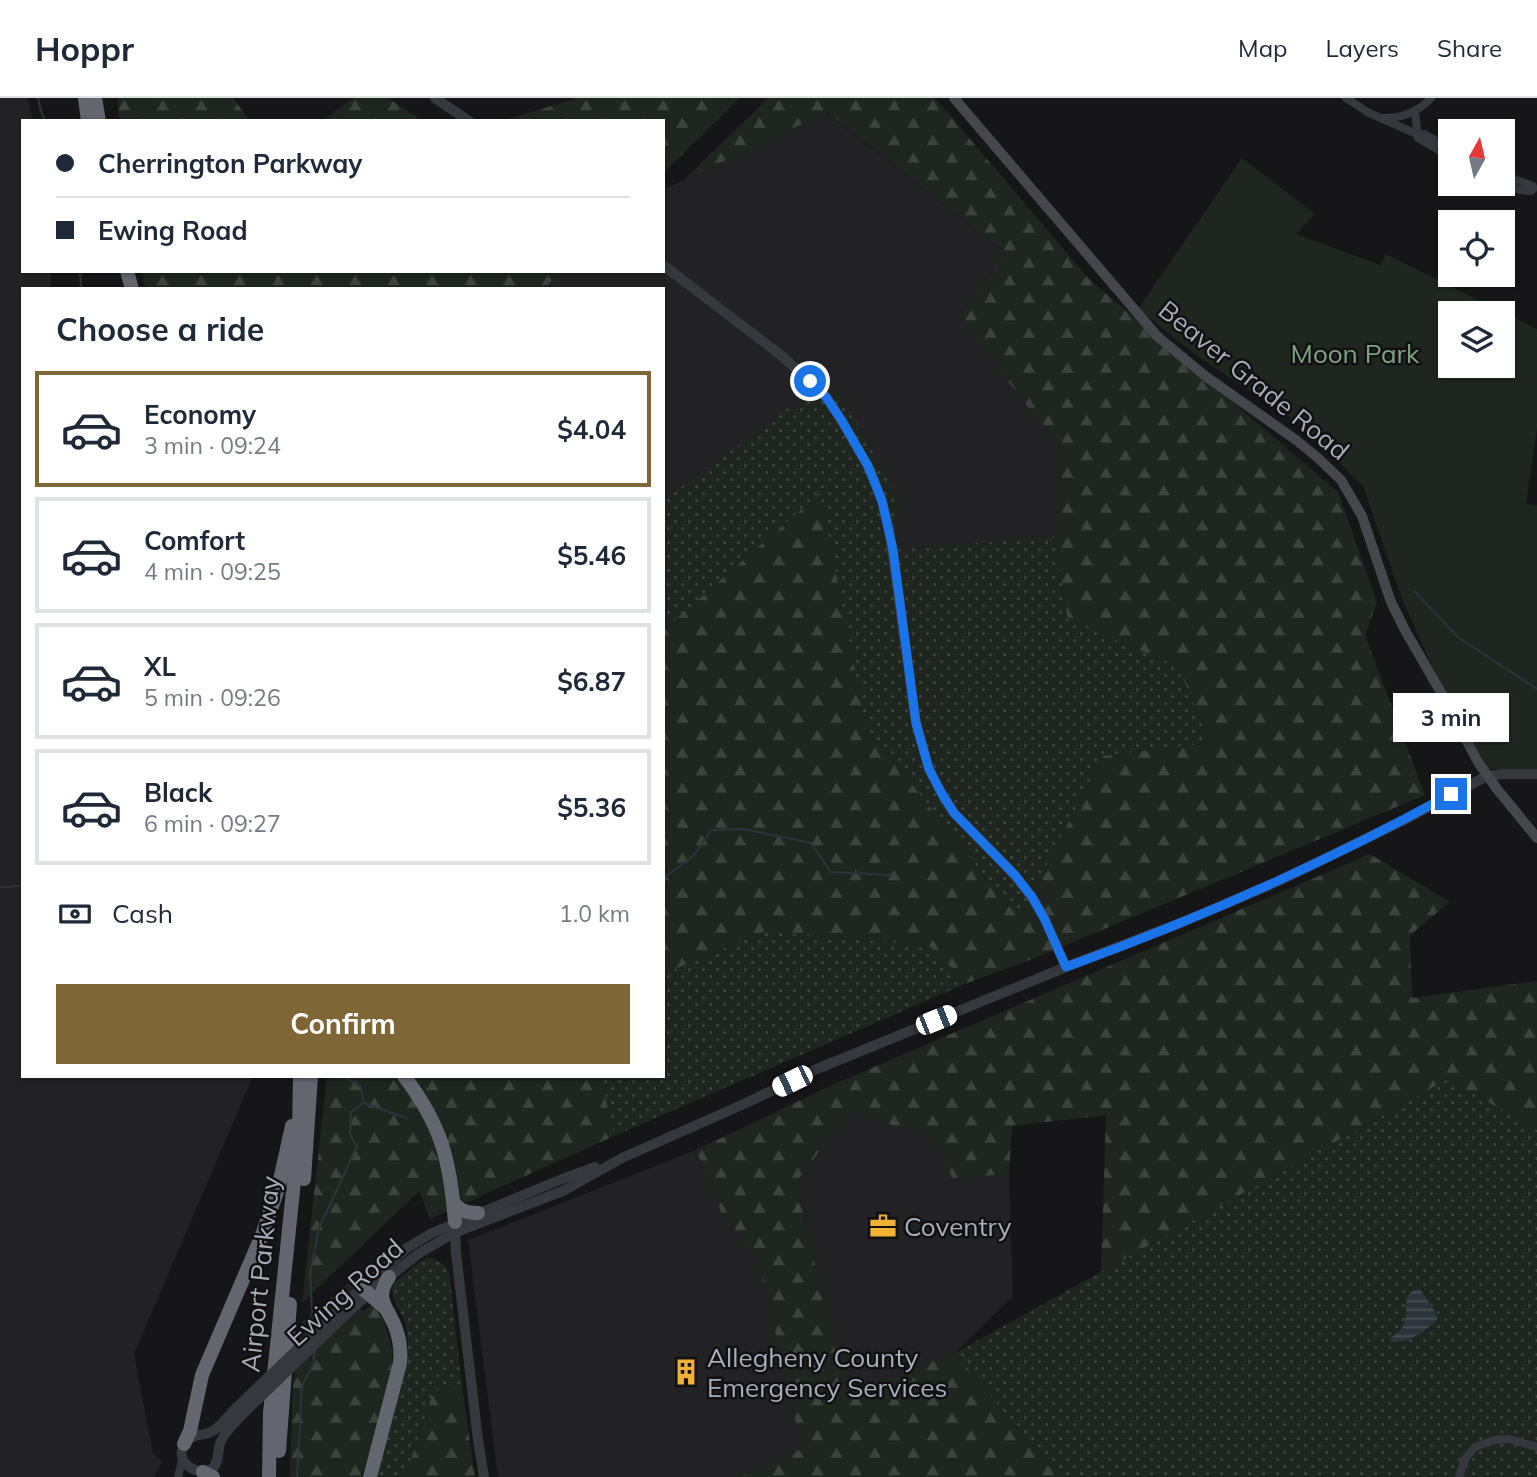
<!DOCTYPE html>
<html lang="en">
<head>
<meta charset="utf-8">
<style>
  :root { --surface:#fff; --page:#f2f2f3; --text:#1f2937; --muted:#747a83; --line:#e0e1e3; --accent:#7e6636 }
  body { margin:0; font-family:Mulish,sans-serif; background:var(--page); color:var(--text); height:100vh; display:flex; flex-direction:column; font-size:26px; white-space:nowrap }
  * { box-sizing:border-box; margin:0 }
  p { font-size:23px; color:var(--muted) }
  .icon { flex:none; width:38px; height:38px; fill:none; stroke:currentColor; stroke-width:2; stroke-linecap:round; stroke-linejoin:round }
  .map { position:relative; flex:1; overflow:hidden }
  .drawer { position:absolute; left:21px; top:189px; width:644px; height:791px; display:flex; flex-direction:column; background:var(--surface); border-radius:0px; box-shadow:0 2px 5px #0004 }
  .drawer>* { flex:none }
  .hud { position:absolute; left:21px; top:21px; width:644px; height:154px; border-radius:0px; box-shadow:0 2px 5px #0004; display:grid; align-content:center; height:154px; padding:0 35px; background:var(--surface) }
  .needle { width:46px; rotate:8deg }
  .tools { position:absolute; left:1438px; top:21px; display:grid; gap:14px }
  .tools a { display:grid; place-items:center; width:77px; height:77px; border-radius:0px; background:var(--surface); box-shadow:0 2px 5px #0004; font-size:35px }
  .end { position:absolute; width:32px; height:32px; margin:-16px; border:9px solid #1a73e8; background:#fff; box-shadow:0 0 0 4px #fff }
  .from { border-radius:50% }
  .bubble { position:absolute; height:49px; border-radius:0px; background:var(--surface); box-shadow:0 2px 5px #0004; font-size:23px; font-weight:700; line-height:49px; text-align:center }
  .car { position:absolute; width:21px; height:42px; margin:-21px -10px; border-radius:9px; box-shadow:0 0 5px 2px #0007; background:linear-gradient(#fff 24%,#345 0 40%,#fff 0 76%,#345 0 86%,#fff 0) }
  .hud b { display:flex; align-items:center; gap:24px; height:66px; font-size:26px }
  .hud b+b { border-top:2px solid var(--line) }
  .hud i { width:18px; height:18px; background:var(--text) }
  ul { padding:0; list-style:none }
  li { display:flex; align-items:center; gap:21px; height:116px; margin:0 14px 10px; padding:0 21px; border:4px solid var(--line); border-radius:0px }
  li div { flex:1 }
  li b { display:block; font-size:26px }
  li em { font-style:normal; font-weight:700 }
  li.on { border-color:var(--accent) }
  li>.icon { width:63px; height:63px; stroke-width:1.5 }
  h2 { padding:0 35px; font-size:32px; line-height:84px }
  .pay { display:flex; align-items:center; gap:18px; height:77px; padding:0 35px; font-size:26px }
  .pay p { margin-inline-start:auto }
  .cta { display:flex; gap:14px; margin-top:auto; padding:14px 35px }
  .cta a { flex:1; height:80px; border-radius:0px; background:var(--accent); color:#fff; font-size:28px; font-weight:700; line-height:80px; text-align:center }
  header { display:flex; align-items:center; gap:42px; box-sizing:border-box; height:98px; padding:0 35px; background:var(--surface); border-bottom:2px solid var(--line) }
  header strong { font-size:33px }
  nav { display:flex; gap:38px; margin-inline-start:auto; font-size:24px }
  .map>svg:first-child { display:block }
  .built { fill:#222225 }
  .grass { fill:url(#grass-dots) }
  .forest { fill:url(#forest-firs) }
  .park { fill:#1e261f; fill-rule:evenodd }
  .water { fill:url(#water-rules) }
  .lines { fill:none; stroke-linecap:round; stroke-linejoin:round }
  .stream { stroke:#2c353c; stroke-width:2 }
  .minor { stroke:#37383d; stroke-width:8 }
  .tertiary { stroke:#37383d; stroke-width:10 }
  .secondary { stroke:#45474d; stroke-width:10 }
  .motorway { stroke:#63666e; stroke-width:14 }
  .tertiary-bridge { stroke:#37383d; stroke-width:10 }
  .route { stroke:#1a73e8; stroke-width:9 }
  .labels { text-anchor:middle; dominant-baseline:central; stroke-width:5; stroke-linejoin:round; paint-order:stroke }
  .park-label { font-size:26px; fill:#7fa381; stroke:#111113 }
  .street-label { font-size:26px; fill:#a8adb8; stroke:#111113 }
  .poi-label { font-size:26px; fill:#a8adb8; stroke:#111113; text-anchor:start }
</style>
</head>
<body>
<header>
<strong>Hoppr</strong>
<nav><a>Map</a><a>Layers</a><a>Share</a></nav>
</header>
<div class="map">
<svg width="1537" height="1379" viewBox="0 0 1537 1379">
  <defs>
    <pattern id="grass-dots" width="8" height="8" patternUnits="userSpaceOnUse" patternTransform="scale(1.75)"><rect width="8" height="8" fill="#1e261f"/><path d="M2 2h.1M6 6h.1" fill="none" stroke="#3c433d" stroke-width="1.8" stroke-linecap="round"/></pattern>
    <pattern id="forest-firs" width="22" height="20" patternUnits="userSpaceOnUse" patternTransform="scale(1.75)"><rect width="22" height="20" fill="#1e261f"/><path d="M5 1l3.5 6h-7zM16 11l3.5 6h-7z" fill="#3c433d"/></pattern>
    <pattern id="water-rules" width="6" height="5" patternUnits="userSpaceOnUse" patternTransform="scale(1.75)"><rect width="6" height="5" fill="#2c353c"/><path d="M0 2.5h6" fill="none" stroke="#485056"/></pattern>
  </defs>
  <rect width="100%" height="100%" fill="#161618"/>
  <g class="built">
    <path d="M 0,0 L 27,0 L 33,23 L 23,23 L 23,173 L 51,173 L 51,191 L 23,191 L 23,978 L 253,978 L 134,1256 L 153,1355 L 162,1364 L 154,1379 L 0,1379 Z"/>
    <path d="M 826,14 L 1006,155 L 958,219 L 1063,354 L 1054,438 L 893,452 L 664,402 L 667,529 L 663,535 L 663,191 L 545,191 L 562,173 L 663,173 L 663,92 Z"/>
    <path d="M 849,1014 L 935,1040 L 954,1082 L 1009,1075 L 1013,1198 L 955,1255 L 845,1296 L 796,1083 Z"/>
    <path d="M 696,1052 L 721,1114 L 759,1165 L 802,1352 L 738,1379 L 498,1379 L 468,1142 Z"/>
  </g>
  <g class="grass">
    <path d="M 839,293 L 899,402 L 893,452 L 1054,438 L 1068,522 L 1178,568 L 1210,645 L 1103,658 L 1019,821 L 866,629 L 820,396 L 667,529 L 664,402 L 791,308 Z"/>
    <path d="M 765,833 L 930,848 L 967,885 L 614,1038 L 601,981 L 602,978 L 663,978 L 663,876 Z"/>
    <path d="M 1448,981 L 1537,1032 L 1537,1379 L 1058,1379 L 955,1255 Z"/>
    <path d="M 429,1160 C 439,1162 443,1165 449,1174 L 462,1289 L 434,1292 L 405,1379 L 377,1379 L 406,1267 L 408,1244 L 405,1224 L 393,1199 L 392,1190 L 395,1184 L 423,1161 Z"/>
  </g>
  <g class="forest">
    <path d="M 118,0 L 233,0 L 250,23 L 119,23 Z"/>
    <path d="M 353,0 L 388,0 L 423,23 L 322,23 Z"/>
    <path d="M 577,0 L 740,0 L 663,75 L 663,23 L 502,23 Z"/>
    <path d="M 768,0 L 935,0 L 1089,181 L 1338,394 L 1377,504 L 1365,537 L 1425,697 L 1030,862 L 967,885 L 930,848 L 765,833 L 663,876 L 663,535 L 667,529 L 820,395 L 866,629 L 1019,821 L 1103,658 L 1210,645 L 1178,568 L 1068,522 L 1054,438 L 1063,354 L 958,219 L 1006,155 L 827,14 L 684,82 Z"/>
    <path d="M 141,173 L 562,173 L 544,191 L 146,191 Z"/>
    <path d="M 1370,756 L 1450,804 L 1410,837 L 1412,900 L 1537,883 L 1537,1032 L 1448,981 L 1101,1174 L 1106,1017 L 1012,1028 L 1009,1075 L 953,1082 L 935,1040 L 849,1014 L 796,1084 L 845,1296 L 955,1255 L 1058,1379 L 738,1379 L 802,1351 L 759,1165 L 721,1114 L 696,1052 L 832,987 Z"/>
    <path d="M 327,978 L 602,978 L 601,981 L 614,1038 L 430,1121 L 419,1093 L 302,1205 Z"/>
    <path d="M 353,1181 L 357,1188 L 348,1199 L 363,1213 L 370,1208 C 379,1211 384,1220 386,1229 C 388,1238 392,1247 392,1256 C 393,1294 373,1343 361,1379 L 290,1379 L 293,1287 L 302,1224 Z"/>
    <path d="M 462,1289 L 475,1379 L 405,1379 L 434,1292 Z"/>
  </g>
  <path class="park" d="M 1242,60 L 1315,116 L 1296,136 L 1380,167 L 1386,156 L 1537,231 L 1537,330 L 1526,406 L 1537,408 L 1537,671 L 1488,671 L 1434,572 L 1402,501 L 1363,388 L 1300,326 L 1200,260 L 1138,211 ZM 1451,215 L 1503,215 L 1503,268 L 1451,268 Z"/>
  <path class="water" d="M 1420,1191 L 1437,1217 L 1437,1222 C 1425,1234 1408,1245 1391,1244 L 1390,1240 C 1397,1235 1403,1232 1405,1223 C 1409,1211 1400,1193 1420,1191 Z"/>
  <g class="lines">
    <g class="stream">
      <path d="M 38,0 L 41,13 L 45,23"/>
      <path d="M 80,173 L 81,191"/>
      <path d="M 1415,494 L 1459,540 L 1537,591"/>
      <path d="M 663,781 L 695,756 L 711,732 L 743,731 L 811,745 L 831,774 L 891,777"/>
      <path d="M 0,789 L 23,788"/>
      <path d="M 364,1005 L 406,1020"/>
      <path d="M 313,1230 L 310,1175 L 319,1130 L 357,1049 L 350,1036 L 351,1014 L 363,1005 L 361,989 L 343,978"/>
      <path d="M 297,1379 L 302,1288 L 314,1265 L 314,1253"/>
    </g>
    <g class="minor">
      <path d="M 1346,0 L 1369,15 L 1419,37 L 1424,36 L 1451,51"/>
      <path d="M 1415,13 L 1418,40 L 1451,59"/>
      <path d="M 1384,20 C 1403,20 1418,14 1431,0"/>
      <path d="M 1503,77 L 1533,88 L 1533,91"/>
      <path d="M 1503,86 L 1520,92 L 1531,93 L 1533,91"/>
      <path d="M 178,1379 L 182,1363"/>
      <path d="M 1459,1379 L 1465,1361 L 1475,1349 L 1494,1342 L 1509,1341 L 1537,1349"/>
    </g>
    <g class="tertiary">
      <path d="M 435,0 L 469,23"/>
      <path d="M 663,167 L 782,258 L 826,299 L 842,323 L 871,374 L 882,403 L 889,430 L 916,625 L 929,671 L 942,696 L 954,715 L 1008,770 L 1032,799 L 1044,819 L 1066,869"/>
      <path d="M 455,1129 L 456,1155 L 478,1342 L 484,1379"/>
      <path d="M 351,1200 L 407,1150 L 432,1135 L 562,1081 L 595,1069"/>
      <path d="M 356,1207 L 378,1188 L 418,1156 L 454,1135 L 565,1092 L 622,1060 L 744,1006 L 817,971 L 1066,869 L 1183,824 L 1279,783 L 1402,723 L 1487,678 L 1503,676 L 1537,676"/>
      <path d="M 236,1310 C 229,1317 222,1327 213,1333 C 203,1339 192,1334 185,1346 C 173,1363 196,1379 212,1371 C 221,1363 216,1350 222,1341 C 227,1331 236,1324 243,1316"/>
    </g>
    <path class="secondary" d="M 954,0 L 1157,238 L 1204,277 L 1296,342 L 1318,360 L 1341,382 L 1362,418 L 1391,504 L 1406,534 L 1443,598 L 1478,664 L 1497,691 L 1537,740"/>
    <g class="motorway">
      <path d="M 85,0 L 88,23"/>
      <path d="M 95,0 L 99,23"/>
      <path d="M 127,173 L 132,191"/>
      <path d="M 404,978 C 442,1028 450,1062 455,1124"/>
      <path d="M 304,1081 L 311,978"/>
      <path d="M 453,1103 C 459,1113 467,1115 478,1115"/>
      <path d="M 362,1190 L 385,1210"/>
      <path d="M 184,1346 L 190,1333 L 202,1277 L 262,1137 L 278,1091 L 292,1028"/>
      <path d="M 279,1353 L 290,1206"/>
      <path d="M 203,1374 L 213,1379"/>
      <path d="M 269,1379 L 270,1315 L 299,1035 L 300,978"/>
      <path d="M 370,1379 L 400,1265 C 401,1253 400,1242 396,1231 C 389,1210 373,1202 389,1179"/>
    </g>
    <g class="tertiary-bridge">
      <path d="M 236,1310 L 351,1200"/>
      <path d="M 243,1316 L 356,1207"/>
    </g>
  </g>
  <g class="lines">
    <path class="route" d="M 810,283 L 826,299 L 842,323 L 868,368 L 882,403 L 893,452 L 916,625 L 929,671 L 942,696 L 954,715 L 1015,777 L 1032,799 L 1044,820 L 1066,869 C 1198,821 1328,764 1451,696"/>
  </g>
  <defs>
    <g id="office-bare" transform="scale(2.1)"><path d="M-6-3h4V-5.5h4V-3h4V5H-6ZM-1-4.5V-3h2v-1.5ZM-6 0V1H6V0Z" fill="#f2b134" stroke="#111113" stroke-width="2.5" paint-order="stroke"/></g>
    <g id="building-bare" transform="scale(2.1)"><path d="M-4-6H4V6H1V3H-1V6H-4ZM-2.5-4.3h1.7v1.8h-1.7ZM.8-4.3h1.7v1.8H.8ZM-2.5-1h1.7V.8h-1.7ZM.8-1h1.7V.8H.8Z" fill="#f2b134" stroke="#111113" stroke-width="2.5" paint-order="stroke"/></g>
  </defs>
  <g fill-rule="evenodd">
    <use href="#office-bare" x="883" y="1128"/>
    <use href="#building-bare" x="686" y="1274"/>
  </g>
  <g class="labels">
    <g class="park-label">
      <text x="1355" y="255">Moon Park</text>
    </g>
    <g class="street-label">
      <text transform="translate(1254 282) rotate(39)">Beaver Grade Road</text>
      <text transform="translate(260 1176) rotate(-84)">Airport Parkway</text>
      <text transform="translate(345 1194) rotate(-42)">Ewing Road</text>
    </g>
    <g class="poi-label">
      <text x="904" y="1128">Coventry</text>
      <text x="707" y="1259">Allegheny County<tspan x="707" dy="30">Emergency Services</tspan></text>
    </g>
  </g>
</svg>
<div class="tools">
<a><svg class="needle" viewBox="-14 -14 28 28"><path d="M0-13l5 13h-10z" fill="#e53935"/><path d="M0 13l5-13h-10z" fill="#747a83"/></svg></a>
<a><svg class="icon" aria-label="locate" viewBox="0 0 24 24"><circle cx="12" cy="12" r="6"/><path d="M12 2v4M12 18v4M2 12h4M18 12h4"/></svg></a>
<a><svg class="icon" aria-label="layers" viewBox="0 0 24 24"><path d="M12 4l9 5-9 5-9-5zM3 14l9 5 9-5"/></svg></a>
</div>
<i class="end from" style="left:810px;top:283px"></i>
<i class="end" style="left:1451px;top:696px"></i>
<div class="bubble" style="left:1393px;top:595px;width:116px">3 min</div>
<i class="car" style="left:936px;top:922px;rotate:68deg"></i>
<i class="car" style="left:792px;top:983px;rotate:244deg"></i>
<div class="hud">
<b><i class="from"></i>Cherrington Parkway</b>
<b><i></i>Ewing Road</b>
</div>
<section class="drawer">
<h2>Choose a ride</h2>
<ul>
<li class="on"><svg class="icon" aria-label="car" viewBox="0 0 24 24"><path d="M5 17H2v-5l4-1 3-4h7l3 4 3 1v5h-3M9 17h6M6 11h13"/><circle cx="7" cy="17" r="2"/><circle cx="17" cy="17" r="2"/></svg><div><b>Economy</b><p>3 min · 09:24</p></div><em>$4.04</em></li>
<li><svg class="icon" aria-label="car" viewBox="0 0 24 24"><path d="M5 17H2v-5l4-1 3-4h7l3 4 3 1v5h-3M9 17h6M6 11h13"/><circle cx="7" cy="17" r="2"/><circle cx="17" cy="17" r="2"/></svg><div><b>Comfort</b><p>4 min · 09:25</p></div><em>$5.46</em></li>
<li><svg class="icon" aria-label="car" viewBox="0 0 24 24"><path d="M5 17H2v-5l4-1 3-4h7l3 4 3 1v5h-3M9 17h6M6 11h13"/><circle cx="7" cy="17" r="2"/><circle cx="17" cy="17" r="2"/></svg><div><b>XL</b><p>5 min · 09:26</p></div><em>$6.87</em></li>
<li><svg class="icon" aria-label="car" viewBox="0 0 24 24"><path d="M5 17H2v-5l4-1 3-4h7l3 4 3 1v5h-3M9 17h6M6 11h13"/><circle cx="7" cy="17" r="2"/><circle cx="17" cy="17" r="2"/></svg><div><b>Black</b><p>6 min · 09:27</p></div><em>$5.36</em></li>
</ul>
<div class="pay"><svg class="icon" aria-label="cash" viewBox="0 0 24 24"><path d="M3 7h18v10H3z"/><circle cx="12" cy="12" r="2"/></svg>Cash<p>1.0 km</p></div>
<div class="cta"><a>Confirm</a></div>
</section>
</div>
</body>
</html>
